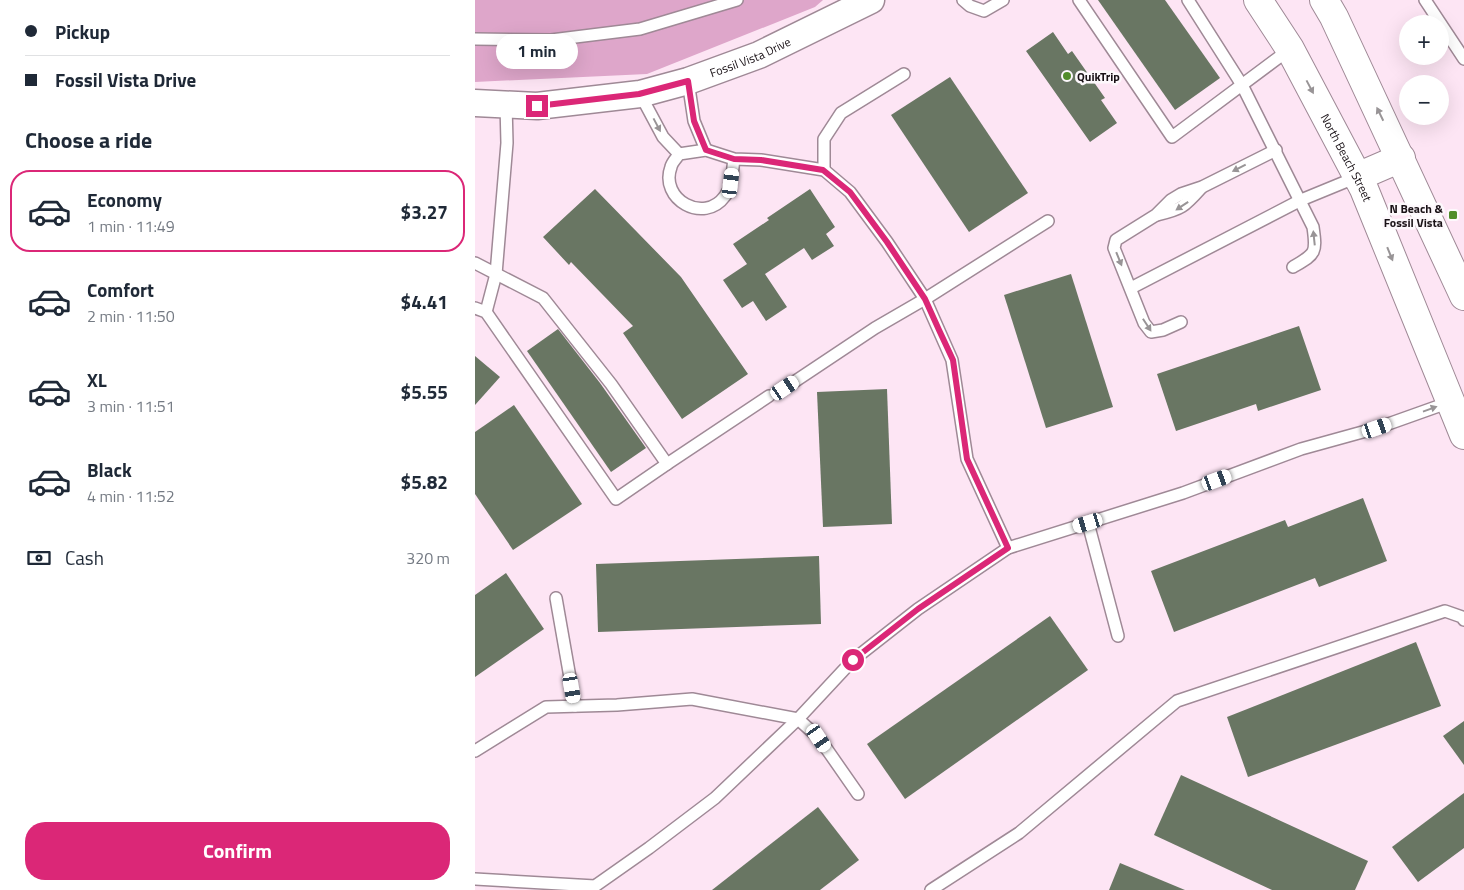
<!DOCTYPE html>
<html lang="en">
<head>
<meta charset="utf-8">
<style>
  :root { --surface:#fff; --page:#f6f6f7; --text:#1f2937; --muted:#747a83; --line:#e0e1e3; --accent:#db2777 }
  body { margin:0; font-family:"Titillium Web",sans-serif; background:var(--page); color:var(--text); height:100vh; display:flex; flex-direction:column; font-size:19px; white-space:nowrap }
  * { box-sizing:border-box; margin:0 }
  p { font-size:16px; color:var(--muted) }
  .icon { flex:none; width:28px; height:28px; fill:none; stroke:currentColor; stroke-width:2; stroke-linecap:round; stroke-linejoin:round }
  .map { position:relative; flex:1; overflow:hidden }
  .details { display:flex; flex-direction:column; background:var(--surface); width:475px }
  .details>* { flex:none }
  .top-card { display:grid; align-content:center; height:110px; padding:0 25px; background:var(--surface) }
  .tools { position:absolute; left:924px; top:15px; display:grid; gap:10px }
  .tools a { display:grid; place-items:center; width:50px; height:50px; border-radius:50%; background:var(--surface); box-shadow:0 5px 20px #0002; font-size:25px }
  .end { position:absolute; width:22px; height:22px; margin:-11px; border:6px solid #db2777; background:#fff; box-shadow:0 0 0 2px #fff }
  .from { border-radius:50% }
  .bubble { position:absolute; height:35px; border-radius:18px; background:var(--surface); box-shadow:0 5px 20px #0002; font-size:16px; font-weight:700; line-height:35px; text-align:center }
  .car { position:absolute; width:15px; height:30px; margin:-15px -8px; border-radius:6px; box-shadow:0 0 4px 1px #0007; background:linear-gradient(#fff 24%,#345 0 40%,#fff 0 76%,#345 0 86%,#fff 0) }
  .top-card b { display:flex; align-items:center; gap:18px; height:48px; font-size:19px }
  .top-card b+b { border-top:1px solid var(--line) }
  .top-card i { width:12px; height:12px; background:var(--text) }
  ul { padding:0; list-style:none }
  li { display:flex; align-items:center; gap:15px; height:82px; margin:0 10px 8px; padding:0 15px; border:2px solid transparent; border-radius:20px }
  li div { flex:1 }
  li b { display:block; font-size:19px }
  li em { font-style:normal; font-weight:700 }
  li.active { border-color:var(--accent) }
  li>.icon { width:45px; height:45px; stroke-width:1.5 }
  h2 { padding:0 25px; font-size:22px; line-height:60px }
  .pay { display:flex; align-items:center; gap:12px; height:55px; padding:0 25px; font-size:19px }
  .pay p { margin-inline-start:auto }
  .action { display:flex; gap:10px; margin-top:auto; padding:10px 25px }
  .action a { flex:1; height:58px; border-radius:20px; background:var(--accent); color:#fff; font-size:20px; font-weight:700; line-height:58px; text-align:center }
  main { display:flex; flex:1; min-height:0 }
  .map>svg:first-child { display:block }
  .green { fill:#dea6ca }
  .building { fill:#697663 }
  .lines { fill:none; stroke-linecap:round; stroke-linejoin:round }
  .service-casing { stroke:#9f8996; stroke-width:14 }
  .tertiary-casing { stroke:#9f8996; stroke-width:29 }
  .secondary-casing { stroke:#9f8996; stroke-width:30 }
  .service { stroke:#fff; stroke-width:11 }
  .tertiary { stroke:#fff; stroke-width:26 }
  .secondary { stroke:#fff; stroke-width:28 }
  .oneway { fill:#989496 }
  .route { stroke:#db2777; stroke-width:6 }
  .poi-dot { fill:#528d2b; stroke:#fdf8fc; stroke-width:2 }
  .labels { text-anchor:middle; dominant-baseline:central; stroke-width:5; stroke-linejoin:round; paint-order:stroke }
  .street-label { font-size:12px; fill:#191116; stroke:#fdf8fc }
  .poi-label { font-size:12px; font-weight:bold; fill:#191116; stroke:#fdf8fc; text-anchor:start }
</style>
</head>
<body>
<main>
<section class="details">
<div class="top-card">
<b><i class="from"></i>Pickup</b>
<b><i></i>Fossil Vista Drive</b>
</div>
<h2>Choose a ride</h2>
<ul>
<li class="active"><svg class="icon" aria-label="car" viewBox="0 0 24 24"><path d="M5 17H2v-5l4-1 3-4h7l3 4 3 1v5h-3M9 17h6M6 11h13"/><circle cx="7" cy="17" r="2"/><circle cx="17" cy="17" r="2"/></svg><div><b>Economy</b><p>1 min · 11:49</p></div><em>$3.27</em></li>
<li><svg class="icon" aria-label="car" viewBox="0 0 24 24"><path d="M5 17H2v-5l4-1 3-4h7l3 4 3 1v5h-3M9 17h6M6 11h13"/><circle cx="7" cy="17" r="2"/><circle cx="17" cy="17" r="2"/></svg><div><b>Comfort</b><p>2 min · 11:50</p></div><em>$4.41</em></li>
<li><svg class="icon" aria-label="car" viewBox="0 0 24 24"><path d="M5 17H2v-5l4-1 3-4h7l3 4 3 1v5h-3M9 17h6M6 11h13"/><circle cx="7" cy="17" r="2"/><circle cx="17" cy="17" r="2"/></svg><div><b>XL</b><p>3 min · 11:51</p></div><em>$5.55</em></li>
<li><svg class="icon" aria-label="car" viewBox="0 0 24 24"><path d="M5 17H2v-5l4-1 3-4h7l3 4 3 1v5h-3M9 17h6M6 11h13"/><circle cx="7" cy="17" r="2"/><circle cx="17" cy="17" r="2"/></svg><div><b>Black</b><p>4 min · 11:52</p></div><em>$5.82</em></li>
</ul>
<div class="pay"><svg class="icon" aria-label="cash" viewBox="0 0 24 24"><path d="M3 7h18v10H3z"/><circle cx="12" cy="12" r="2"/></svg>Cash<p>320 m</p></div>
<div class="action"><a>Confirm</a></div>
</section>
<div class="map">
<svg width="989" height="890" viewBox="0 0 989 890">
  <rect width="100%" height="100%" fill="#fde5f4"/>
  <path class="green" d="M 0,0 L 348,0 L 340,7 L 172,74 L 0,82 Z"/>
  <g class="building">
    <path d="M 623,0 L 690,0 L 745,78 L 700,110 Z"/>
    <path d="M 578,32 L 593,54 L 597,51 L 630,98 L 626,100 L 642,123 L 615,142 L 551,51 Z"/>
    <path d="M 475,77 L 553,193 L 494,232 L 416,115 Z"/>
    <path d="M 120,189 L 206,277 L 273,374 L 207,419 L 148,333 L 158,326 L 96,262 L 94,265 L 68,237 Z"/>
    <path d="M 335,189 L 360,227 L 351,234 L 359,246 L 337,260 L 329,248 L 290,274 L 312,307 L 291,321 L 278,301 L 267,308 L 248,280 L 272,264 L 258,244 L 294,220 L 292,218 Z"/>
    <path d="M 596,274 L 638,407 L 571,428 L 529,295 Z"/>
    <path d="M 824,326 L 846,390 L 783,411 L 781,404 L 701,431 L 682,374 Z"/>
    <path d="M 83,329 L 125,383 L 171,448 L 136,472 L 52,351 Z"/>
    <path d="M 0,356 L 25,377 L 0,405 Z"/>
    <path d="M 412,389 L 417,524 L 348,527 L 342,392 Z"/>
    <path d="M 39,405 L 107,504 L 38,550 L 0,494 L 0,432 Z"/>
    <path d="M 888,498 L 912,561 L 844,587 L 840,578 L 699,632 L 676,571 L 810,520 L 813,527 Z"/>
    <path d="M 344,556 L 346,624 L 123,632 L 121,564 Z"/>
    <path d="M 31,573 L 69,629 L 0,677 L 0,595 Z"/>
    <path d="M 575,616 L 613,670 L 430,799 L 392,744 Z"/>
    <path d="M 941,642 L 966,706 L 773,777 L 752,717 Z"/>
    <path d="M 989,721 L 989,765 L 968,736 Z"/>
    <path d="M 706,775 L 893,861 L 880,890 L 797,890 L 679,835 Z"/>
    <path d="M 989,793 L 989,848 L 943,882 L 917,847 Z"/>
    <path d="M 343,807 L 384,860 L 345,890 L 237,890 Z"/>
    <path d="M 645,863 L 710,890 L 634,890 Z"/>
  </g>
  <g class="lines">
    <g class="service-casing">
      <g id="service">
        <path d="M 488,0 L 495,6 L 509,11 L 528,0"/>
        <path d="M 604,0 L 697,137 L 815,49"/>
        <path d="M 713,0 L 767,85 L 838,227 C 842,254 840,254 818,267"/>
        <path d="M 950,0 L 989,59"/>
        <path d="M 0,39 L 76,40 L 165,29 L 262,0"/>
        <path d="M 213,81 L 219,121 L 231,150"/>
        <path d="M 165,94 L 188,137 L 204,154"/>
        <path d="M 259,159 C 257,171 258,186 250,196 C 229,225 184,199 196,167 C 197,162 202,158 204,154 L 231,150 L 259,159 L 286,160 L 349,170 L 375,192 L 412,242 L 450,299 L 477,360 L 492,459 L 533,548"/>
        <path d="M 349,170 L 349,139 L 366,113 L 429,74"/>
        <path d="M 682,215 C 707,209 709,207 726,188"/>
        <path d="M 0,263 L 68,298 L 136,384 L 192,464 L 294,396"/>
        <path d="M 656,288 L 826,200 L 882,177"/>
        <path d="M 0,308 L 11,312 L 141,499 L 192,464"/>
        <path d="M 11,312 L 21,274 L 32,143 L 31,104"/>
        <path d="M 706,322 L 688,330 L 676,332 L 669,323 L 639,248 L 641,240 L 681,215 L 696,200 L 706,194 L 727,187 L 801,150"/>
        <path d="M 310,388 L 400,328 L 450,299 L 573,221"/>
        <path d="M 613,523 L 643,636"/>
        <path d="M 81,598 L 100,706"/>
        <path d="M 0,751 L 71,707 L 142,705 L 217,699 L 323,719 L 344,738 L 383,794"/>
        <path d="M 0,879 L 120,886 L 174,848 L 240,798 L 323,719 L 378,660 L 443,609 L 533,548 L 708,493 L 826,449 L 902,428 L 975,402"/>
        <path d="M 456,890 L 544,833 L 702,701 L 970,611 L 987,617 L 989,620"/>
      </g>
    </g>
    <g class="tertiary-casing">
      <g id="tertiary">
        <path id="s1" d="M 0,103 L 62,106 L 165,94 L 213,81 L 284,55 L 396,0"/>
      </g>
    </g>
    <g class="secondary-casing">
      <g id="secondary">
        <path id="s2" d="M 783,0 L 815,49 L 889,189 L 989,435"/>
        <path d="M 849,0 L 859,17 L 989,296"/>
        <path d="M 882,177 L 926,158"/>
      </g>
    </g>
    <use href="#service" class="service"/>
    <use href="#tertiary" class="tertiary"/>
    <use href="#secondary" class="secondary"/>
  </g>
  <defs><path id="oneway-solid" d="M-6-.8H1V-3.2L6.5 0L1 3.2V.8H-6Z" transform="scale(1.25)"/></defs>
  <g class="oneway">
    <use href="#oneway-solid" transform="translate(835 87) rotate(62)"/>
    <use href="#oneway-solid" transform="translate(905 114) rotate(-116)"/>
    <use href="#oneway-solid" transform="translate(182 125) rotate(62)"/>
    <use href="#oneway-solid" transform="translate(764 168) rotate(153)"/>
    <use href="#oneway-solid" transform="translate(707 206) rotate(146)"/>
    <use href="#oneway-solid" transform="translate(839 238) rotate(-96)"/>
    <use href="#oneway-solid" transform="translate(915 254) rotate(68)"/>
    <use href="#oneway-solid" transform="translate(644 259) rotate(68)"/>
    <use href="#oneway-solid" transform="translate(672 325) rotate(57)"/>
    <use href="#oneway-solid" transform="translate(955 409) rotate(-20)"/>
  </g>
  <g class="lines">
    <path class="route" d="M 62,106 L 164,94 L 213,81 L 219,121 L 231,150 L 259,159 L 286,160 L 348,170 L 375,192 L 412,242 L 450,299 L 464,330 L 478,360 L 492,459 L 533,548 L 443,609 L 378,660"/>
  </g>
  <g class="poi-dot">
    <circle cx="592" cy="76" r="5"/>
    <rect x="973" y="210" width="10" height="10" rx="2.5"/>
  </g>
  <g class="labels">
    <g class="street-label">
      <text stroke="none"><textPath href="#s1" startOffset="282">Fossil Vista Drive</textPath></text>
      <text stroke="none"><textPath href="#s2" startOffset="181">North Beach Street</textPath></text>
    </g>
    <g class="poi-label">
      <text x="602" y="76">QuikTrip</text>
      <text x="968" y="208" text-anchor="end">N Beach &amp;<tspan x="968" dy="14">Fossil Vista</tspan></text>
    </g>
  </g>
</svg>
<div class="tools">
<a>+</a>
<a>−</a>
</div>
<i class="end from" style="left:378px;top:660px"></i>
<i class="end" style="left:62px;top:106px"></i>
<div class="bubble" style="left:21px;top:34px;width:82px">1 min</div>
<i class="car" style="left:256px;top:183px;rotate:7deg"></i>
<i class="car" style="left:310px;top:388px;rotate:56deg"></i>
<i class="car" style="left:902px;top:428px;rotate:71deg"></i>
<i class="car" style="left:742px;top:480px;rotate:70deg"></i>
<i class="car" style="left:613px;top:523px;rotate:253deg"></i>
<i class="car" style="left:97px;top:688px;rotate:170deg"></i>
<i class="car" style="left:344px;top:738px;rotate:145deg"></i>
</div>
</main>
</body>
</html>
